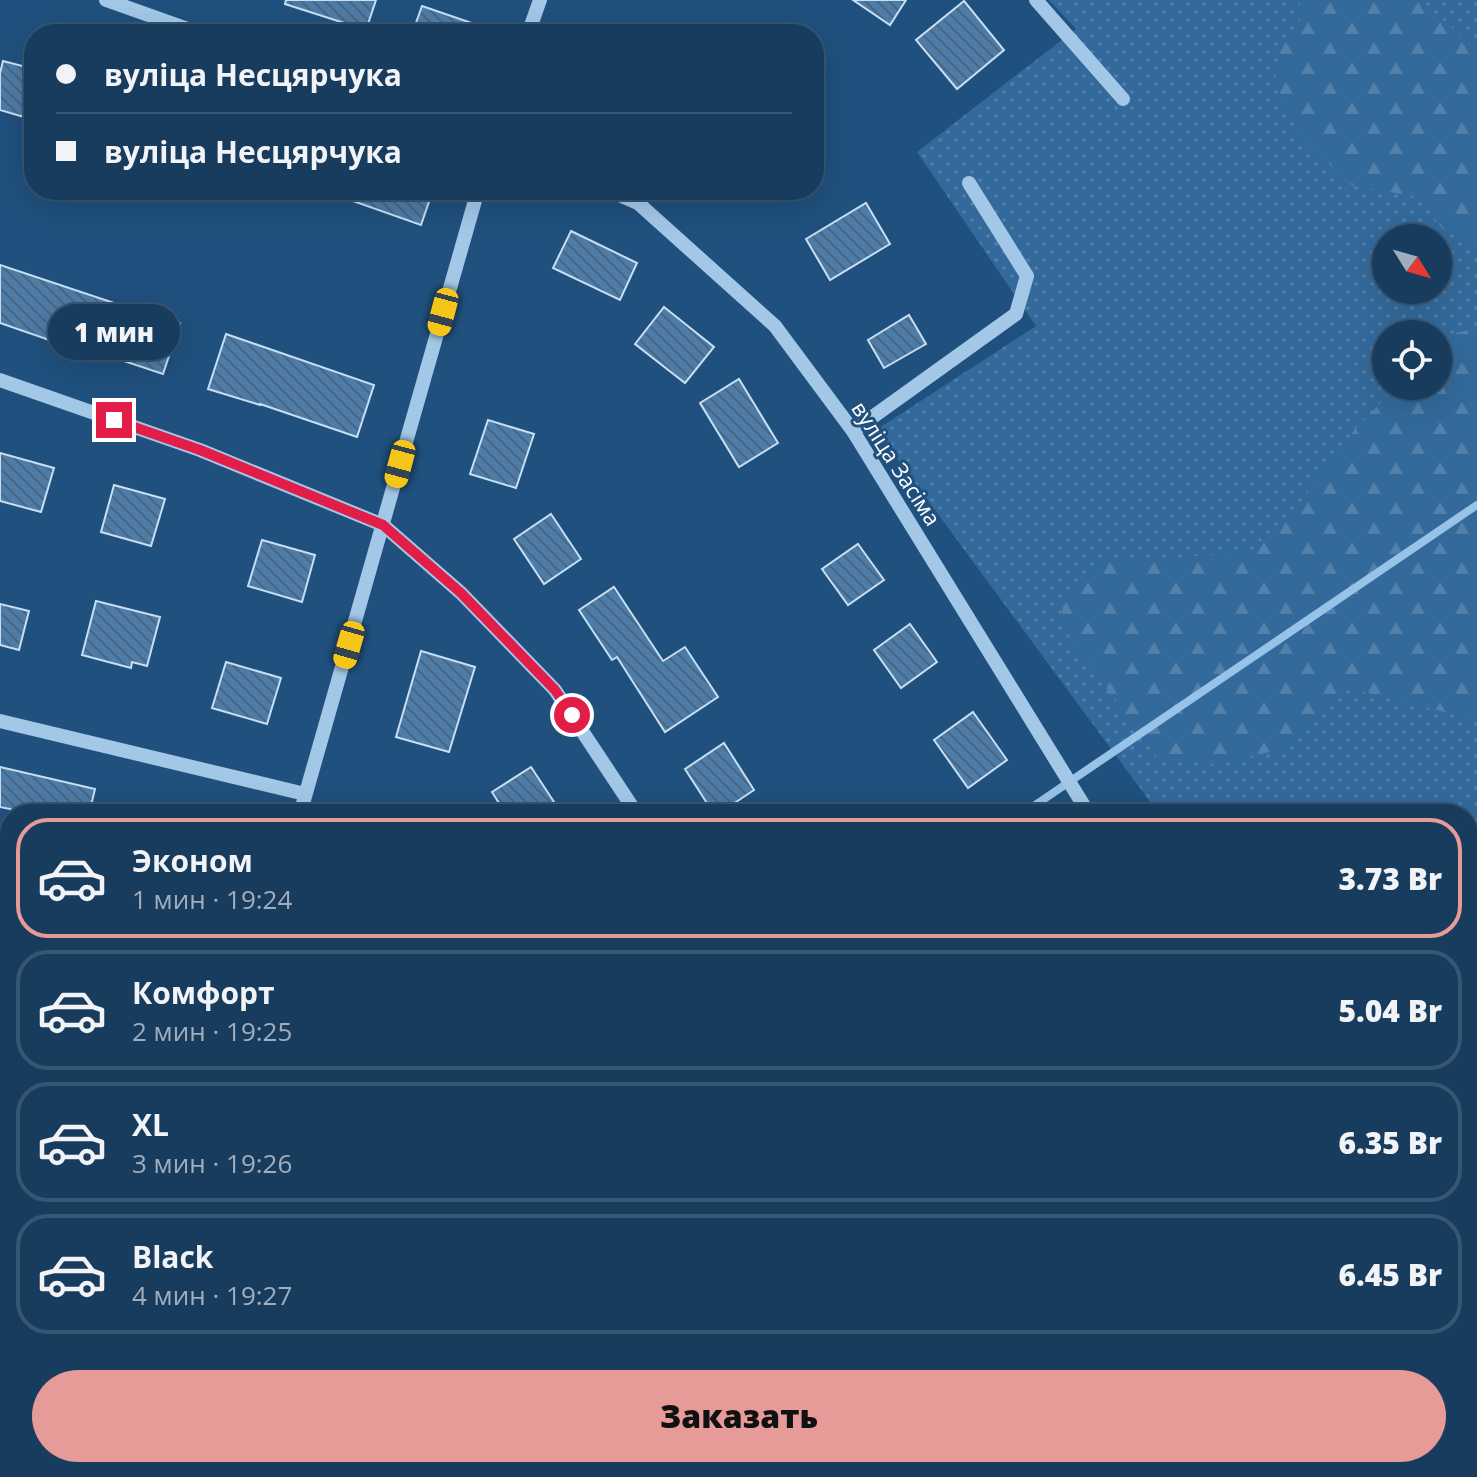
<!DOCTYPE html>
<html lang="ru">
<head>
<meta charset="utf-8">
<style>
  :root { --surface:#183c5e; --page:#254767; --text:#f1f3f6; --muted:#9fadbc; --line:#365673; --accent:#e69b98 }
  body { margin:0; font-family:"Open Sans",sans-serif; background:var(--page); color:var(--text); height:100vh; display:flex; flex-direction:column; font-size:30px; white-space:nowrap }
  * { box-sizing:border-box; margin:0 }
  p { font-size:26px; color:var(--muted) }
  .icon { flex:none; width:44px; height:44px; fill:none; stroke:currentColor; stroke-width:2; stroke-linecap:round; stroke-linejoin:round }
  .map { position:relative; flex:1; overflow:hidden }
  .side { position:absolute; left:0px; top:804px; width:1478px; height:674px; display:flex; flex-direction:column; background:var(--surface); border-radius:32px 32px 0 0; box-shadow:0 8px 32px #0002,0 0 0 2px var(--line) }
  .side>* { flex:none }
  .top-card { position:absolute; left:24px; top:24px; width:800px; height:176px; border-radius:32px; box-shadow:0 8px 32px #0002,0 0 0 2px var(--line); display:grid; align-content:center; height:176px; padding:0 32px; background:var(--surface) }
  .needle { width:52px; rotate:127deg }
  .tools { position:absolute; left:1372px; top:224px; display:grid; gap:16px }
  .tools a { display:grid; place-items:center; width:80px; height:80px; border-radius:50%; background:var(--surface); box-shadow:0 8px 32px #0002,0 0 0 2px var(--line); font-size:40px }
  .end { position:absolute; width:36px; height:36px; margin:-18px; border:10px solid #e11d48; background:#fff; box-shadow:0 0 0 4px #fff }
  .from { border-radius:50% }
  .bubble { position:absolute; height:56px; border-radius:28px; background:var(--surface); box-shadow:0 8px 32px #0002,0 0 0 2px var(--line); font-size:26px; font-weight:800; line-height:56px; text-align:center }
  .car { position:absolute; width:24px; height:48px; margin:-24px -12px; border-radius:10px; box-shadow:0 0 6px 2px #0007; background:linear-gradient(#f5c518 24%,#345 0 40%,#f5c518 0 76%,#345 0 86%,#f5c518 0) }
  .top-card b { display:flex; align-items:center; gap:28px; height:76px; font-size:30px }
  .top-card b+b { border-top:2px solid var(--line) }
  .top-card i { width:20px; height:20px; background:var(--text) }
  ul { padding:14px 0 0; list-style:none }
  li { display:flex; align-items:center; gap:24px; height:120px; margin:0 16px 12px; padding:0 16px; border:4px solid var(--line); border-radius:32px }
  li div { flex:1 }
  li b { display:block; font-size:30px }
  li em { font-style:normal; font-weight:800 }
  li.current { border-color:var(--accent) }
  li>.icon { width:72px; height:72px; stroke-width:1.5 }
  .button { display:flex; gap:16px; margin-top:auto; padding:16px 32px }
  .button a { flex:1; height:92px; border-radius:48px; background:var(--accent); color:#111; font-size:32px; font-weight:800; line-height:92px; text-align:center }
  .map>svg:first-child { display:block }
  .grass { fill:url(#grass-dots); fill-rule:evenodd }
  .forest { fill:url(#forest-firs) }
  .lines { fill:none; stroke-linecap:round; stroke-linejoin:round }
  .stream { stroke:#97c3e8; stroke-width:8 }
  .building { fill:url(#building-back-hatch); stroke:#c7dff5; stroke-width:2 }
  .path { stroke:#a3c7e7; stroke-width:5; stroke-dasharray:4 6; stroke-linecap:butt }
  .minor { stroke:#a3c7e7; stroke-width:14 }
  .route { stroke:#e11d48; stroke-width:10 }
  .labels { text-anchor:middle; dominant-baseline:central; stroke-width:6; stroke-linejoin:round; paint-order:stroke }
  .street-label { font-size:22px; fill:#fff; stroke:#20507d }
</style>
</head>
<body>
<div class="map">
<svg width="1477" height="1477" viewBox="0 0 1477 1477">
  <defs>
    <pattern id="grass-dots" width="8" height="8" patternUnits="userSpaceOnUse" patternTransform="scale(2)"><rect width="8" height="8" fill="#336a9b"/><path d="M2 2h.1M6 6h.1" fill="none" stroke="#5280aa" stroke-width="1.8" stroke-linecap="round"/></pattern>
    <pattern id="forest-firs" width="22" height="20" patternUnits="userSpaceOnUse" patternTransform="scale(2)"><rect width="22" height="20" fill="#336a9b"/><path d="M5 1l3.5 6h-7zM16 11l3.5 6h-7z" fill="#5280aa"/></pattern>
    <pattern id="building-back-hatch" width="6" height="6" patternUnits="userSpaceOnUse" patternTransform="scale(2)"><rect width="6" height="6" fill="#4c7ca8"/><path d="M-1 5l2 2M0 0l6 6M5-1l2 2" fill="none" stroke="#4c667f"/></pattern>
  </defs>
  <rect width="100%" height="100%" fill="#20507d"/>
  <g class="grass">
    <path d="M 1049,0 L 1477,0 L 1477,1402 L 1468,1389 L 1468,814 L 1159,814 L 876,430 L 1036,326 L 917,152 L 1076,29 ZM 1386,238 L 1438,238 L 1438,290 L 1386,290 ZM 1386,334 L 1438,334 L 1438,386 L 1386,386 Z"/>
    <path d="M 10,1118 L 10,1468 L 97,1468 L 104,1477 L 0,1477 L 0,1119 Z"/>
  </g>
  <g class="forest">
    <path d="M 1297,0 L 1421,0 L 1477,50 L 1477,246 L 1441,227 L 1419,197 L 1351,185 L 1297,132 L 1275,84 L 1279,48 L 1305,13 Z"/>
    <path d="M 1477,328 L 1477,720 L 1348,688 L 1279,750 L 1215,764 L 1158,759 L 1061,625 L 1063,601 L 1099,557 L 1144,559 L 1249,553 L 1297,506 L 1356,428 L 1397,386 L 1438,386 L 1438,344 L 1448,335 Z"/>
  </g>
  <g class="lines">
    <path class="stream" d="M 1022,814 L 1477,505"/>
  </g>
  <g class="building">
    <path d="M 286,0 L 376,0 L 366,30 L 285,4 Z"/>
    <path d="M 853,0 L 906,0 L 890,25 Z"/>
    <path d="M 964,1 L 1004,50 L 957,89 L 916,40 Z"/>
    <path d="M 422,6 L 492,30 L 492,34 L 412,34 Z"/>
    <path d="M 3,61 L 34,69 L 34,120 L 0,110 L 0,73 Z"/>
    <path d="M 331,190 L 433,190 L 421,225 L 330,193 Z"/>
    <path d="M 866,203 L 890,244 L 830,280 L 806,239 Z"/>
    <path d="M 571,231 L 637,263 L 620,300 L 553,268 Z"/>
    <path d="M 0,265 L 132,309 L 133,307 L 180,323 L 163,374 L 79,346 L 78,350 L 0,323 Z"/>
    <path d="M 664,307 L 714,347 L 685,383 L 635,344 Z"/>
    <path d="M 909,315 L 926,344 L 884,368 L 868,340 Z"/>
    <path d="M 226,334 L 374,385 L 357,437 L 260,404 L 260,405 L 208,389 Z"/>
    <path d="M 739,379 L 778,443 L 739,467 L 700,403 Z"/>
    <path d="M 488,420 L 534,434 L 516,488 L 470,474 Z"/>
    <path d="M 0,453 L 54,468 L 41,512 L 0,501 Z"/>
    <path d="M 114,485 L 165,499 L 151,546 L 101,532 Z"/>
    <path d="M 551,514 L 581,559 L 544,584 L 514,539 Z"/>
    <path d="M 262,540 L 315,555 L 302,602 L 248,586 Z"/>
    <path d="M 858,544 L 884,580 L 848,605 L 822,569 Z"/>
    <path d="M 614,587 L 663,661 L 685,647 L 718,697 L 665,732 L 617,657 L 612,660 L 579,610 Z"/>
    <path d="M 96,601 L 160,617 L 147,666 L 132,662 L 131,668 L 82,655 Z"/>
    <path d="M 0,604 L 29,611 L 19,650 L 0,645 Z"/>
    <path d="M 910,624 L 937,662 L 901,688 L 874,650 Z"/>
    <path d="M 421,651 L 475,667 L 449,752 L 396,737 Z"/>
    <path d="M 226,662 L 281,678 L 267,724 L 212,708 Z"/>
    <path d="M 973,712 L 1007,760 L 968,788 L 934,740 Z"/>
    <path d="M 724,743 L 754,790 L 718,814 L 714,814 L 685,769 Z"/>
    <path d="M 0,767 L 95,789 L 89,814 L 14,814 L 15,810 L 0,807 Z"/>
    <path d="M 531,767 L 562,814 L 506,814 L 492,792 Z"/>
  </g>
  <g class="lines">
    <g class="path">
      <path d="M 1468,1051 L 1477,1046"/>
      <path d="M 1468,1445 L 1477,1454"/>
    </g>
    <g class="minor">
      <path d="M 106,0 L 202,34"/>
      <path d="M 1036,0 L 1123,99"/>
      <path d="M 528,34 L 540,0"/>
      <path d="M 608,190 L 638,203 L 775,326 L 853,431 L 1089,814"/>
      <path d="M 0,380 L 200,450 L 383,525 L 461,593 L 555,690 L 637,814"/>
      <path d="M 853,431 L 1016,314 L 1027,276 L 969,183"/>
      <path d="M 0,721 L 305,794"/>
      <path d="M 300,814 L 478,190"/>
      <path d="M 0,1083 L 10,1082"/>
      <path d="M 121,1468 L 125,1477"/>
      <path d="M 596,1468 L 602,1477"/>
      <path d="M 1068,1468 L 1074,1477"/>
      <path d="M 849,1477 L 862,1468"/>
    </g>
  </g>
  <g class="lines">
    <path class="route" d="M 114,420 L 200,450 L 383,525 L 461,593 L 555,690 L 572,715"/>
  </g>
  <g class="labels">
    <g class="street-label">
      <text transform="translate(897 463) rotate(57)">вуліца Засіма</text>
    </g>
  </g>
</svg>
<div class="tools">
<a><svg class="needle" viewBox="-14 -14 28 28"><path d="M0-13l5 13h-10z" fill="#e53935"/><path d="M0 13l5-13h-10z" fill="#9fadbc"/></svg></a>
<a><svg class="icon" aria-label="locate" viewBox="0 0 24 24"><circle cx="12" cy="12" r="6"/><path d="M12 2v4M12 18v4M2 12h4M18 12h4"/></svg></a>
</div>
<i class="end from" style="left:572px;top:715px"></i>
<i class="end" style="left:114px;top:420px"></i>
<div class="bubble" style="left:48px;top:304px;width:132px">1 мин</div>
<i class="car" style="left:443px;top:312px;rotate:195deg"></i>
<i class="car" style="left:400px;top:464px;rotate:195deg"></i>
<i class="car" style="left:349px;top:645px;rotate:196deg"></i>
<div class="top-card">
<b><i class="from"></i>вуліца Несцярчука</b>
<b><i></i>вуліца Несцярчука</b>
</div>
<section class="side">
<ul>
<li class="current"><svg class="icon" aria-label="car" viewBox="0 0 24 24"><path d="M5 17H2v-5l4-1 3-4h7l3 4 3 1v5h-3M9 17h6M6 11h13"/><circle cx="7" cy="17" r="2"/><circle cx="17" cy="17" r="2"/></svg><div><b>Эконом</b><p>1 мин · 19:24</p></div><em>3.73 Br</em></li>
<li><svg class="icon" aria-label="car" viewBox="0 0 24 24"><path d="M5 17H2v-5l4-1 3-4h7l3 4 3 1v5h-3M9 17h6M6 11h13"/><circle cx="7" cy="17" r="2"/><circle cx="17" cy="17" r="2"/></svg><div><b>Комфорт</b><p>2 мин · 19:25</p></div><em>5.04 Br</em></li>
<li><svg class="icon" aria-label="car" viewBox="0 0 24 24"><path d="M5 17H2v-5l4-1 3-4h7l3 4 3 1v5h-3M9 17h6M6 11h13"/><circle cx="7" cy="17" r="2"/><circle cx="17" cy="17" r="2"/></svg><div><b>XL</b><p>3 мин · 19:26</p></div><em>6.35 Br</em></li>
<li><svg class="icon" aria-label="car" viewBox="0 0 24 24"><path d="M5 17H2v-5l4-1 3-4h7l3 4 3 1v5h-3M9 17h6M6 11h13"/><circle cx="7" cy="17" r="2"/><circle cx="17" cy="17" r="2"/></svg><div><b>Black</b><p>4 мин · 19:27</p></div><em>6.45 Br</em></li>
</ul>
<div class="button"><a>Заказать</a></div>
</section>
</div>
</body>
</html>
